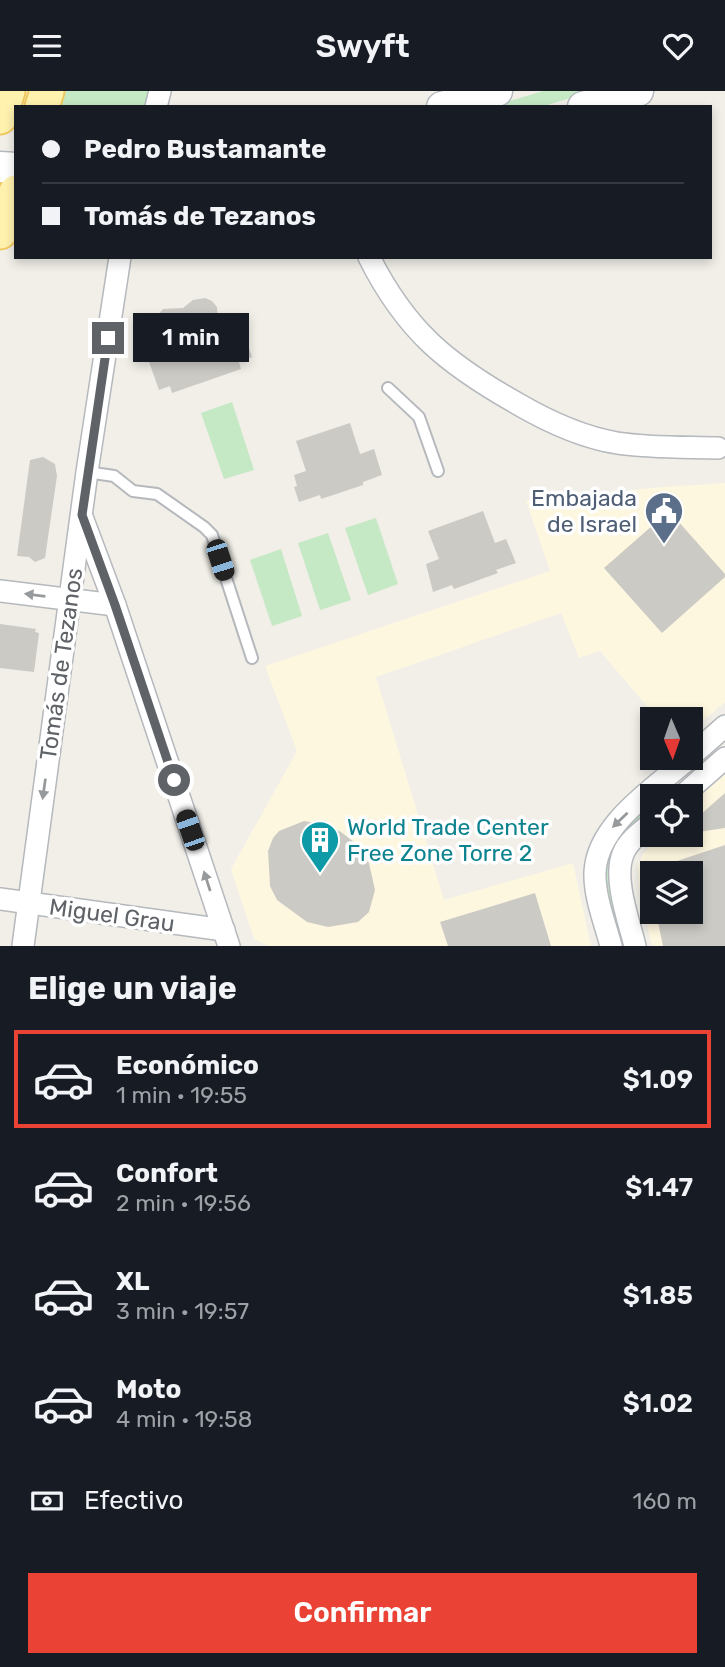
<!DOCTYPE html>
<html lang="es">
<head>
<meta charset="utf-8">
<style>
  :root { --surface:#171b24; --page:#242831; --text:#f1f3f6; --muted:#9ea1a6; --line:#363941; --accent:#ea4335 }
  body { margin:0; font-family:Rubik,sans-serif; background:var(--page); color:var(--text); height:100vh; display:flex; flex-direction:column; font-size:26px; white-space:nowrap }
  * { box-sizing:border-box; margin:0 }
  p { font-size:23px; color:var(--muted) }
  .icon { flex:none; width:38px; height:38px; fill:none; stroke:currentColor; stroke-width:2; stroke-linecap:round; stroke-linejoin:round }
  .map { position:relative; height:855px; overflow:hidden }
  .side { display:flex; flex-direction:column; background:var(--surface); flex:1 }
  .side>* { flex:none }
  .hud { position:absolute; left:14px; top:14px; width:698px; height:154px; border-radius:0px; box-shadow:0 4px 10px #0003; display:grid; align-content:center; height:154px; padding:0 28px; background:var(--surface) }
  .needle { width:46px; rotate:178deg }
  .tools { position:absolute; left:640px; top:616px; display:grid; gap:14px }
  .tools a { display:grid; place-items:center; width:63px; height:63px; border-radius:0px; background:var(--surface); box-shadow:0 4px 10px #0003; font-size:35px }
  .end { position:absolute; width:32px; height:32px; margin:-16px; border:9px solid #5f6368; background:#fff; box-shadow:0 0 0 4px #fff }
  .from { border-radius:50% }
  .bubble { position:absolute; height:49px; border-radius:0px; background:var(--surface); box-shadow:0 4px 10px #0003; font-size:23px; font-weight:600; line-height:49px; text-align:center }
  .car { position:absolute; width:21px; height:42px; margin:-21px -10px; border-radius:9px; box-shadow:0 0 5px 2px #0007; background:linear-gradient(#222 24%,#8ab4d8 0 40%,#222 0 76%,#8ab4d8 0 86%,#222 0) }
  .hud b { display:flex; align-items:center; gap:24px; height:66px; font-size:26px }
  .hud b+b { border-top:2px solid var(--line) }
  .hud i { width:18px; height:18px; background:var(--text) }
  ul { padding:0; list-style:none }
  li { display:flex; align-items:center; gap:21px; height:98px; margin:0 14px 10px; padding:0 14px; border:4px solid transparent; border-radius:0px }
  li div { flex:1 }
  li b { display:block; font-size:26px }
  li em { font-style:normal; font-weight:600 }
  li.on { border-color:var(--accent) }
  li>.icon { width:63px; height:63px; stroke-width:1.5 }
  h2 { padding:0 28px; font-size:32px; line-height:84px }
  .pay { display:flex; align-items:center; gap:18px; height:77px; padding:0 28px; font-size:26px }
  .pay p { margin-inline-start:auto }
  .cta { display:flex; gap:14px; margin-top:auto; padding:14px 28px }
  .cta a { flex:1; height:80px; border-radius:0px; background:var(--accent); color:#fff; font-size:28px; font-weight:600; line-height:80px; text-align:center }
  header { display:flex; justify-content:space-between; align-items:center; height:91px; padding:0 28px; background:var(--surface); font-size:32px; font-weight:600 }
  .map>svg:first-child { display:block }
  .commercial { fill:#fef7e0; fill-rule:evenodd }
  .green { fill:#c5e8c5 }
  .building { fill:#cccac5 }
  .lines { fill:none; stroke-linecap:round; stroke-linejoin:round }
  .lane-casing { stroke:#b5b8bc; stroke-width:14 }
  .street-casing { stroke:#b5b8bc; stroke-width:24 }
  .secondary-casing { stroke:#b6babf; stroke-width:33 }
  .primary-casing { stroke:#f2c960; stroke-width:37 }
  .lane { stroke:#fff; stroke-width:10 }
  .street { stroke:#fff; stroke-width:21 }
  .secondary { stroke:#fff; stroke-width:30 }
  .primary { stroke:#fff2af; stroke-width:33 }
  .oneway { fill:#979a9d }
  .route { stroke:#5f6368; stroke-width:9 }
  .labels { text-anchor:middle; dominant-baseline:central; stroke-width:7; stroke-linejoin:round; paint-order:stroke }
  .service-label { font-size:23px; fill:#4e5e75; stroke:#fff; text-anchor:end }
  .street-label { font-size:23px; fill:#5f6368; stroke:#fff }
  .culture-label { font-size:23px; fill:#0d838f; stroke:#fff; text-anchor:start }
</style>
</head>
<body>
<header><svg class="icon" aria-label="menu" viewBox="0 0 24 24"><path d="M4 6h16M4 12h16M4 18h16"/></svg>Swyft<svg class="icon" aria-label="heart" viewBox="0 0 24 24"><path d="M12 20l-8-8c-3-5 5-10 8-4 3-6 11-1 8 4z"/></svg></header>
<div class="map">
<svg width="725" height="855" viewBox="0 0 725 855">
  <rect width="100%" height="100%" fill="#f1efe8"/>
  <g class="commercial">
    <path d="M 725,392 L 725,611 L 691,640 L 691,628 L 658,628 L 600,560 L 579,567 L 561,522 L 376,586 L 444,809 L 573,772 L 591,855 L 269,855 L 254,848 L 231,778 L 297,660 L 265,575 L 550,480 L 526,410 L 662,396 Z"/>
    <path d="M 725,684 L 725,855 L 652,855 L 640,805 L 638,775 L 643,763 L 661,744 L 691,744 L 691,712 ZM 653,782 L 691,782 L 691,821 L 653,821 Z"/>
  </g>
  <g class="green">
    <path d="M 63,0 L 152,0 L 147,16 L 59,16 Z"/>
    <path d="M 543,0 L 593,0 L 541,16 L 490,16 Z"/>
    <path d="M 232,311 L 254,379 L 224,388 L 201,322 Z"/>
    <path d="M 376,427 L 398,493 L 368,504 L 345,437 Z"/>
    <path d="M 328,442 L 351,509 L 320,519 L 298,452 Z"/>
    <path d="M 281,458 L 302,525 L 272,535 L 250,469 Z"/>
    <path d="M 653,714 L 653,718 C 641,728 625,738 616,752 C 598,780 617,825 623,855 L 621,855 C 612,817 594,778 620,743 C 628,732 642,723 653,714 Z"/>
  </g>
  <g class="building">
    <path d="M 205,207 L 212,210 L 217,216 L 219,241 L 241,234 L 252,266 L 239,271 L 241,278 L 221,285 L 172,302 L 170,295 L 159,299 L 147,265 L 165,259 L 155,238 L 157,225 L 163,218 L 183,217 L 193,209 Z"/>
    <path d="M 350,332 L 360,363 L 374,358 L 382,384 L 363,391 L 363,394 L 321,408 L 320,404 L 299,411 L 294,396 L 297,395 L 294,384 L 306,380 L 296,350 Z"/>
    <path d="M 43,366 L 55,373 L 57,385 L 45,467 L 35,471 L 29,466 L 17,465 L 30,369 Z"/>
    <path d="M 483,420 L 495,452 L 506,448 L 516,472 L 496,479 L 498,482 L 454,498 L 452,494 L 433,501 L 426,473 L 439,468 L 428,440 Z"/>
    <path d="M 669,420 L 725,483 L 725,486 L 662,542 L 604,477 Z"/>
    <path d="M 0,533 L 36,538 L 35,541 L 39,542 L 34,581 L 0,577 Z"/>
    <path d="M 725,702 L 725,737 L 691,742 L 691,732 Z"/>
    <path d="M 304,730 L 328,734 L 341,741 L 354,751 L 369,772 L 375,799 L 369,821 L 358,831 L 328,836 L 307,831 L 277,809 L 270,795 L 268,760 L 273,747 L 279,740 Z"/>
    <path d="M 725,754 L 725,855 L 663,855 L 656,821 L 691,821 L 691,782 L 650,782 L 650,779 Z"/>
    <path d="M 535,802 L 551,855 L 448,855 L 440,831 Z"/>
  </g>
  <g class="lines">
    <g class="lane-casing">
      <g id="lane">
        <path d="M 388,297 L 419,326 L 438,380"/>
        <path d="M 87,381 L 114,385 L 133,400 L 157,403 L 204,436 L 212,444 L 252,567"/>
      </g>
    </g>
    <g class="street-casing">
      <g id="street">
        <path d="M 156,16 L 160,0"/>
        <path d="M 369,166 C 406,240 447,273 518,313 C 549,331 581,346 617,352 C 650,357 684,356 718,357"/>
        <path d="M 82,426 L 115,514 L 229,855"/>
        <path d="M 0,500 L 115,514"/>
        <path d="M 691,665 L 725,635"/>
        <path d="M 682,705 L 725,667"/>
        <path d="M 0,808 L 224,839"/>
        <path d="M 23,855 L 87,381 L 120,166"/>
        <path d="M 611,855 C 605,832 594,805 595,781 C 597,733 656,696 689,667"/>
        <path d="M 635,855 C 629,830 613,788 623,763 C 628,750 642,740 653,731"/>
      </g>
    </g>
    <g class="secondary-casing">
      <g id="secondary">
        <path d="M 442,16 L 497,0"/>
        <path d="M 583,16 L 638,0"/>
        <path d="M 0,76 L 16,77"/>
      </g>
    </g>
    <g class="primary-casing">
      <g id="primary">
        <path d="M 42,16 L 47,0"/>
        <path d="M 0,26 L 8,0"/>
        <path d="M 0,141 L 16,101"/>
      </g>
    </g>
    <use href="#lane" class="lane"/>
    <use href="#street" class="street"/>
    <use href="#secondary" class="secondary"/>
    <use href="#primary" class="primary"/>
  </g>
  <defs><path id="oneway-solid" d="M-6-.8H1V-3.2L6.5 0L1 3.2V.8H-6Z" transform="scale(1.75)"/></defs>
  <g class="oneway">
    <use href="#oneway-solid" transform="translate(35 504) rotate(-173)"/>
    <use href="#oneway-solid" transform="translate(44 698) rotate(98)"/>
    <use href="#oneway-solid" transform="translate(620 729) rotate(136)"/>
    <use href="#oneway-solid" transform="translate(207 790) rotate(-108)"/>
  </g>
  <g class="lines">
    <path class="route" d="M 108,247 L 82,424 L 115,514 L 174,689"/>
  </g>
  <defs>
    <g id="civic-pin" transform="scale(2.0125)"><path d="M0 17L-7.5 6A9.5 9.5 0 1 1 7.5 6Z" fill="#5c6f8a" stroke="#fff"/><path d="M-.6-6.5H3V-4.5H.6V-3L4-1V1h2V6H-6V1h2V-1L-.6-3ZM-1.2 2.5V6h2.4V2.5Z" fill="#fff"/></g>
    <g id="building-pin" transform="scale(2.0125)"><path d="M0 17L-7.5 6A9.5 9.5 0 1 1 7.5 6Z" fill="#0f9aa8" stroke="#fff"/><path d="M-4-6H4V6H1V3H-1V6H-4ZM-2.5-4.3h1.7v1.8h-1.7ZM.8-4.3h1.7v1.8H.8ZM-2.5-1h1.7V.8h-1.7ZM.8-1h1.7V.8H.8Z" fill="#fff"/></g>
  </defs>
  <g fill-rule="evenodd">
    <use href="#civic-pin" x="664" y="420"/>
    <use href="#building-pin" x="320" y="749"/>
  </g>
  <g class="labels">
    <g class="service-label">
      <text x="637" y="407">Embajada<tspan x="637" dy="26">de Israel</tspan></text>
    </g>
    <g class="street-label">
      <text transform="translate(61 573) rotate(-82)">Tomás de Tezanos</text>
      <text transform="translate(112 824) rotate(8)">Miguel Grau</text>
    </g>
    <g class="culture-label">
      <text x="347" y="736">World Trade Center<tspan x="347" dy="26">Free Zone Torre 2</tspan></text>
    </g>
  </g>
</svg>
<div class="tools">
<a><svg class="needle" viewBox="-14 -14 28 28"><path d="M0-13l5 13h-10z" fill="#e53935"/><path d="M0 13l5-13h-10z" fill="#9ea1a6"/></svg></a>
<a><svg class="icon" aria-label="locate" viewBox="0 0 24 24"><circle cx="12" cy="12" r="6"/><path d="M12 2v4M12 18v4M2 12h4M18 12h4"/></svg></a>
<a><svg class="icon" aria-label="layers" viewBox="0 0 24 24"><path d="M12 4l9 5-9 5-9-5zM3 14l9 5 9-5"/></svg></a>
</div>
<i class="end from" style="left:174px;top:689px"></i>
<i class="end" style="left:108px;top:247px"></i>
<div class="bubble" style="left:133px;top:222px;width:116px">1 min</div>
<i class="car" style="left:220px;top:469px;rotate:162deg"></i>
<i class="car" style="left:190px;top:739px;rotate:341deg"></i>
<div class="hud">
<b><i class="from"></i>Pedro Bustamante</b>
<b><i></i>Tomás de Tezanos</b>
</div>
</div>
<section class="side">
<h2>Elige un viaje</h2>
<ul>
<li class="on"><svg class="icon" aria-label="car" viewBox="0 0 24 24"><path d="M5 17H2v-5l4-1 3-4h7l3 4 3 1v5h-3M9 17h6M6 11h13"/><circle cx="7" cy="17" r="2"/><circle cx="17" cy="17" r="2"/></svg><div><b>Económico</b><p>1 min · 19:55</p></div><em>$1.09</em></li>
<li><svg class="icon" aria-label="car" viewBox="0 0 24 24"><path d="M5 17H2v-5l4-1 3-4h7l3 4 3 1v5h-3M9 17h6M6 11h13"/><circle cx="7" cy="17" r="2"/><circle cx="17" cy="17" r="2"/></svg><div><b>Confort</b><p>2 min · 19:56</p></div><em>$1.47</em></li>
<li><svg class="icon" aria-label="car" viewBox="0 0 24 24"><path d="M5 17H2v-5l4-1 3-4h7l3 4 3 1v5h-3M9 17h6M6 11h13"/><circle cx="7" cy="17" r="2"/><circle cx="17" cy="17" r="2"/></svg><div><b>XL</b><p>3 min · 19:57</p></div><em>$1.85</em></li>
<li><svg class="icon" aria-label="car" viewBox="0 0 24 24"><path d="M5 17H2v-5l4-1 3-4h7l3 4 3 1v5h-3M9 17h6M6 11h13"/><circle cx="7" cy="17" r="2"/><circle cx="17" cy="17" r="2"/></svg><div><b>Moto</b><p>4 min · 19:58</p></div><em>$1.02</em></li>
</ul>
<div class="pay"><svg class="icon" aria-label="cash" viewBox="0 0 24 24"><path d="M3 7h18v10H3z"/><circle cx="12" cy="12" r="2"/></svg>Efectivo<p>160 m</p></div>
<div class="cta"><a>Confirmar</a></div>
</section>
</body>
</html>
